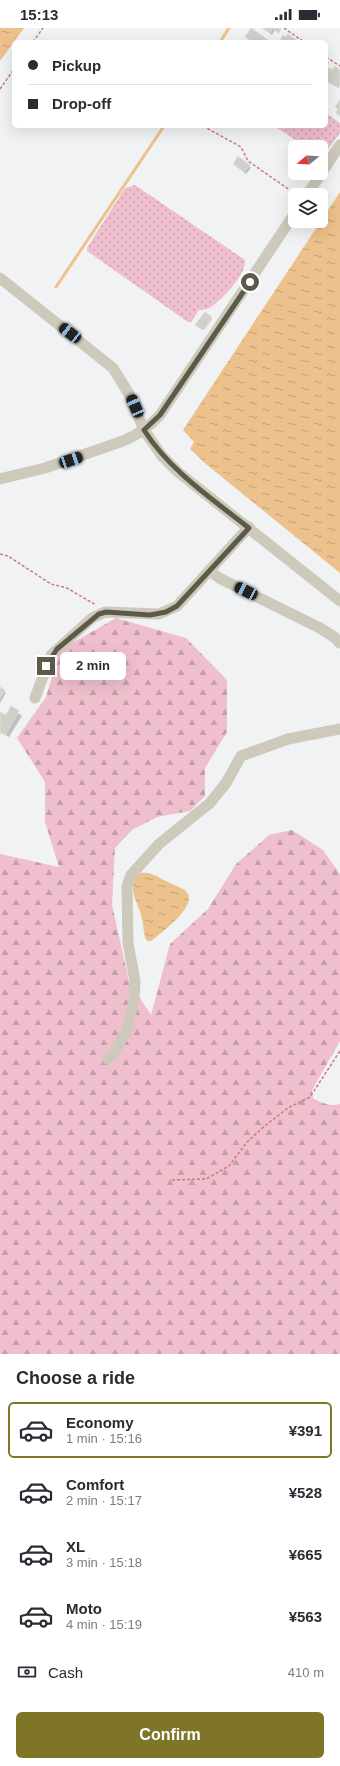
<!DOCTYPE html>
<html lang="en">
<head>
<meta charset="utf-8">
<style>
  :root { --surface:#fff; --page:#f2f2f3; --text:#2b2b33; --muted:#7c7c81; --line:#e1e1e2; --accent:#7f7527 }
  body { margin:0; font-family:Arial,sans-serif; background:var(--page); color:var(--text); height:100vh; display:flex; flex-direction:column; font-size:15px; white-space:nowrap }
  * { box-sizing:border-box; margin:0 }
  p { font-size:13px; color:var(--muted) }
  .icon { flex:none; width:22px; height:22px; fill:none; stroke:currentColor; stroke-width:2; stroke-linecap:round; stroke-linejoin:round }
  .map { position:relative; height:1326px; overflow:hidden }
  .details { display:flex; flex-direction:column; background:var(--surface); flex:1 }
  .details>* { flex:none }
  .banner { position:absolute; left:12px; top:12px; width:316px; height:88px; border-radius:6px; box-shadow:0 4px 16px #0002; display:grid; align-content:center; height:88px; padding:0 16px; background:var(--surface) }
  .needle { width:26px; rotate:252deg }
  .tools { position:absolute; left:288px; top:112px; display:grid; gap:8px }
  .tools a { display:grid; place-items:center; width:40px; height:40px; border-radius:6px; background:var(--surface); box-shadow:0 4px 16px #0002; font-size:20px }
  .end { position:absolute; width:18px; height:18px; margin:-9px; border:5px solid #5e5a48; background:#fff; box-shadow:0 0 0 2px #fff }
  .from { border-radius:50% }
  .bubble { position:absolute; height:28px; border-radius:6px; background:var(--surface); box-shadow:0 4px 16px #0002; font-size:13px; font-weight:700; line-height:28px; text-align:center }
  .car { position:absolute; width:12px; height:24px; margin:-12px -6px; border-radius:5px; box-shadow:0 0 3px 1px #0007; background:linear-gradient(#222 24%,#8ab4d8 0 40%,#222 0 76%,#8ab4d8 0 86%,#222 0) }
  .banner b { display:flex; align-items:center; gap:14px; height:38px; font-size:15px }
  .banner b+b { border-top:1px solid var(--line) }
  .banner i { width:10px; height:10px; background:var(--text) }
  ul { padding:0; list-style:none }
  li { display:flex; align-items:center; gap:12px; height:56px; margin:0 8px 6px; padding:0 8px; border:2px solid transparent; border-radius:6px }
  li div { flex:1 }
  li b { display:block; font-size:15px }
  li em { font-style:normal; font-weight:700 }
  li.active { border-color:var(--accent) }
  li>.icon { width:36px; height:36px; stroke-width:1.5 }
  h2 { padding:0 16px; font-size:18px; line-height:48px }
  .pay { display:flex; align-items:center; gap:10px; height:44px; padding:0 16px; font-size:15px }
  .pay p { margin-inline-start:auto }
  .action { display:flex; gap:8px; margin-top:auto; padding:8px 16px }
  .action a { flex:1; height:46px; border-radius:6px; background:var(--accent); color:#fff; font-size:16px; font-weight:700; line-height:46px; text-align:center }
  .status { display:flex; justify-content:space-between; align-items:center; height:28px; padding:0 20px; background:var(--surface); direction:ltr }
  .status svg { height:11px; fill:currentColor }
  .map>svg:first-child { display:block }
  .grass { fill:url(#grass-dots) }
  .forest { fill:url(#forest-firs) }
  .water { fill:url(#water-ripples) }
  .shadow { fill:#0003 }
  .lines { fill:none; stroke-linecap:round; stroke-linejoin:round }
  .stream { stroke:#edc18c; stroke-width:3 }
  .building { fill:#cfd0c7; stroke:#dbdcd4 }
  .path { stroke:#ce7785; stroke-width:1.5; stroke-dasharray:3 2; stroke-linecap:butt }
  .minor { stroke:#cdcabc; stroke-width:11 }
  .route { stroke:#5e5a48; stroke-width:5 }
</style>
</head>
<body>
<div class="status"><b>15:13</b><svg viewBox="0 0 49 12"><path d="M0 12V9h3v3zM5 12V6h3v6zM10 12V3h3v9zM15 12V0h3v12zM26 1h20v11H26zM47 4h2v5h-2z"/></svg></div>
<div class="map">
<svg width="340" height="1326" viewBox="0 0 340 1326">
  <defs>
    <pattern id="grass-dots" width="8" height="8" patternUnits="userSpaceOnUse"><rect width="8" height="8" fill="#f0bfcd"/><path d="M2 2h.1M6 6h.1" fill="none" stroke="#c69ea8" stroke-width="1.8" stroke-linecap="round"/></pattern>
    <pattern id="forest-firs" width="22" height="20" patternUnits="userSpaceOnUse"><rect width="22" height="20" fill="#f0bfcd"/><path d="M5 1l3.5 6h-7zM16 11l3.5 6h-7z" fill="#c69ea8"/></pattern>
    <pattern id="water-ripples" width="26" height="14" patternUnits="userSpaceOnUse"><rect width="26" height="14" fill="#edc18c"/><path d="M2 4q2-2 4 0t4 0M15 11q2-2 4 0t4 0" fill="none" stroke="#c3a074"/></pattern>
  </defs>
  <rect width="100%" height="100%" fill="#f0f2f3"/>
  <g class="grass">
    <path d="M 326,85 L 340,95 L 340,105 L 322,129 L 321,119 L 306,119 L 274,98 L 326,98 Z"/>
    <path d="M 135,157 L 245,232 C 247,246 222,271 211,279 C 207,282 203,281 199,282 L 191,294 L 188,294 L 87,223 L 87,220 L 125,160 Z"/>
  </g>
  <path class="forest" d="M 116,590 L 186,610 L 227,652 L 227,704 L 205,740 L 205,768 L 190,783 L 157,789 L 132,802 L 115,820 L 112,877 L 129,953 L 151,987 L 170,916 L 208,881 L 236,836 L 269,807 L 292,802 L 323,822 L 340,846 L 340,1013 L 312,1062 L 313,1070 C 321,1075 331,1079 340,1076 L 340,1326 L 0,1326 L 0,826 L 59,839 L 45,794 L 45,754 L 17,710 L 46,669 L 60,622 Z"/>
  <g class="water">
    <path d="M 0,0 L 24,0 L 0,33 Z"/>
    <path d="M 340,164 L 340,545 L 206,436 L 190,421 L 194,414 L 183,402 Z"/>
    <path d="M 141,845 C 151,843 161,851 170,855 C 176,858 185,860 188,866 C 195,880 160,906 151,913 L 147,913 C 143,907 144,899 142,891 C 139,874 129,868 135,849 Z"/>
  </g>
  <g class="shadow">
    <path d="M 262,0 L 278,0 L 281,2 L 279,5 L 275,2 L 272,7 Z"/>
    <path d="M 326,32 L 329,35 L 326,40 L 332,44 L 340,43 L 339,60 L 326,52 Z"/>
    <path d="M 234,136 L 249,137 L 251,140 L 246,146 Z"/>
    <path d="M 205,285 L 212,291 L 204,302 L 197,297 Z"/>
    <path d="M 0,660 L 6,665 L 0,675 Z"/>
    <path d="M 11,680 L 22,688 L 9,709 L 2,705 L 0,706 L 0,685 L 6,689 Z"/>
  </g>
  <g class="lines">
    <g class="stream">
      <path d="M 220,14 L 229,0"/>
      <path d="M 56,259 L 164,98"/>
    </g>
  </g>
  <g class="building">
    <path d="M 251,0 L 271,14 L 253,14 L 245,9 Z"/>
    <path d="M 262,0 L 273,0 L 270,5 Z"/>
    <path d="M 274,0 L 281,0 L 278,5 Z"/>
    <path d="M 288,6 L 299,14 L 280,13 L 283,7 L 286,9 Z"/>
    <path d="M 335,38 L 340,42 L 340,56 L 337,59 L 326,53 L 326,41 L 327,39 L 332,42 Z"/>
    <path d="M 340,72 L 340,88 L 336,85 L 338,81 L 335,79 Z"/>
    <path d="M 238,128 L 250,137 L 244,144 L 233,136 Z"/>
    <path d="M 205,284 L 212,289 L 203,302 L 195,297 Z"/>
    <path d="M 0,659 L 5,662 L 0,670 Z"/>
    <path d="M 11,678 L 19,683 L 5,707 L 0,704 L 0,684 L 6,687 Z"/>
  </g>
  <g class="lines">
    <g class="path">
      <path d="M 284,0 L 304,14"/>
      <path d="M 33,14 L 43,0"/>
      <path d="M 326,29 L 340,38"/>
      <path d="M 0,61 L 14,41"/>
      <path d="M 203,98 L 241,119 L 248,133 L 297,167"/>
      <path d="M 0,526 L 8,528 L 51,556 L 67,560 L 96,577"/>
      <path d="M 172,1152 L 206,1151 L 229,1138 L 247,1114 L 267,1096 L 288,1080 L 310,1069 L 340,1023"/>
    </g>
    <g class="minor">
      <path d="M 307,167 L 340,117"/>
      <path d="M 0,250 L 113,340 L 129,366 L 144,402 L 162,428 L 178,444 L 340,573"/>
      <path d="M 0,451 L 45,440 L 123,413 C 138,407 149,399 160,387 L 295,185"/>
      <path d="M 210,543 L 219,550 L 320,600 L 334,609 L 340,615"/>
      <path d="M 35,670 L 51,627 L 92,590 L 105,584 L 159,586 L 177,578 L 249,499"/>
      <path d="M 108,1031 L 115,1023 L 127,1001 L 134,972 L 135,953 L 128,915 L 127,858 L 131,847 L 159,816 L 210,775 L 226,755 L 241,728 L 288,711 L 340,701"/>
    </g>
  </g>
  <g class="lines">
    <path class="route" d="M 46,638 L 57,621 L 99,586 L 106,584 L 150,587 L 166,584 L 177,578 L 249,500 C 211,470 170,443 144,402 L 160,387 L 250,254"/>
  </g>
</svg>
<div class="tools">
<a><svg class="needle" viewBox="-14 -14 28 28"><path d="M0-13l5 13h-10z" fill="#e53935"/><path d="M0 13l5-13h-10z" fill="#7c7c81"/></svg></a>
<a><svg class="icon" aria-label="layers" viewBox="0 0 24 24"><path d="M12 4l9 5-9 5-9-5zM3 14l9 5 9-5"/></svg></a>
</div>
<i class="end from" style="left:250px;top:254px"></i>
<i class="end" style="left:46px;top:638px"></i>
<div class="bubble" style="left:60px;top:624px;width:66px">2 min</div>
<i class="car" style="left:70px;top:305px;rotate:308deg"></i>
<i class="car" style="left:135px;top:378px;rotate:336deg"></i>
<i class="car" style="left:71px;top:432px;rotate:71deg"></i>
<i class="car" style="left:246px;top:563px;rotate:296deg"></i>
<div class="banner">
<b><i class="from"></i>Pickup</b>
<b><i></i>Drop-off</b>
</div>
</div>
<section class="details">
<h2>Choose a ride</h2>
<ul>
<li class="active"><svg class="icon" aria-label="car" viewBox="0 0 24 24"><path d="M5 17H2v-5l4-1 3-4h7l3 4 3 1v5h-3M9 17h6M6 11h13"/><circle cx="7" cy="17" r="2"/><circle cx="17" cy="17" r="2"/></svg><div><b>Economy</b><p>1 min · 15:16</p></div><em>¥391</em></li>
<li><svg class="icon" aria-label="car" viewBox="0 0 24 24"><path d="M5 17H2v-5l4-1 3-4h7l3 4 3 1v5h-3M9 17h6M6 11h13"/><circle cx="7" cy="17" r="2"/><circle cx="17" cy="17" r="2"/></svg><div><b>Comfort</b><p>2 min · 15:17</p></div><em>¥528</em></li>
<li><svg class="icon" aria-label="car" viewBox="0 0 24 24"><path d="M5 17H2v-5l4-1 3-4h7l3 4 3 1v5h-3M9 17h6M6 11h13"/><circle cx="7" cy="17" r="2"/><circle cx="17" cy="17" r="2"/></svg><div><b>XL</b><p>3 min · 15:18</p></div><em>¥665</em></li>
<li><svg class="icon" aria-label="car" viewBox="0 0 24 24"><path d="M5 17H2v-5l4-1 3-4h7l3 4 3 1v5h-3M9 17h6M6 11h13"/><circle cx="7" cy="17" r="2"/><circle cx="17" cy="17" r="2"/></svg><div><b>Moto</b><p>4 min · 15:19</p></div><em>¥563</em></li>
</ul>
<div class="pay"><svg class="icon" aria-label="cash" viewBox="0 0 24 24"><path d="M3 7h18v10H3z"/><circle cx="12" cy="12" r="2"/></svg>Cash<p>410 m</p></div>
<div class="action"><a>Confirm</a></div>
</section>
</body>
</html>
